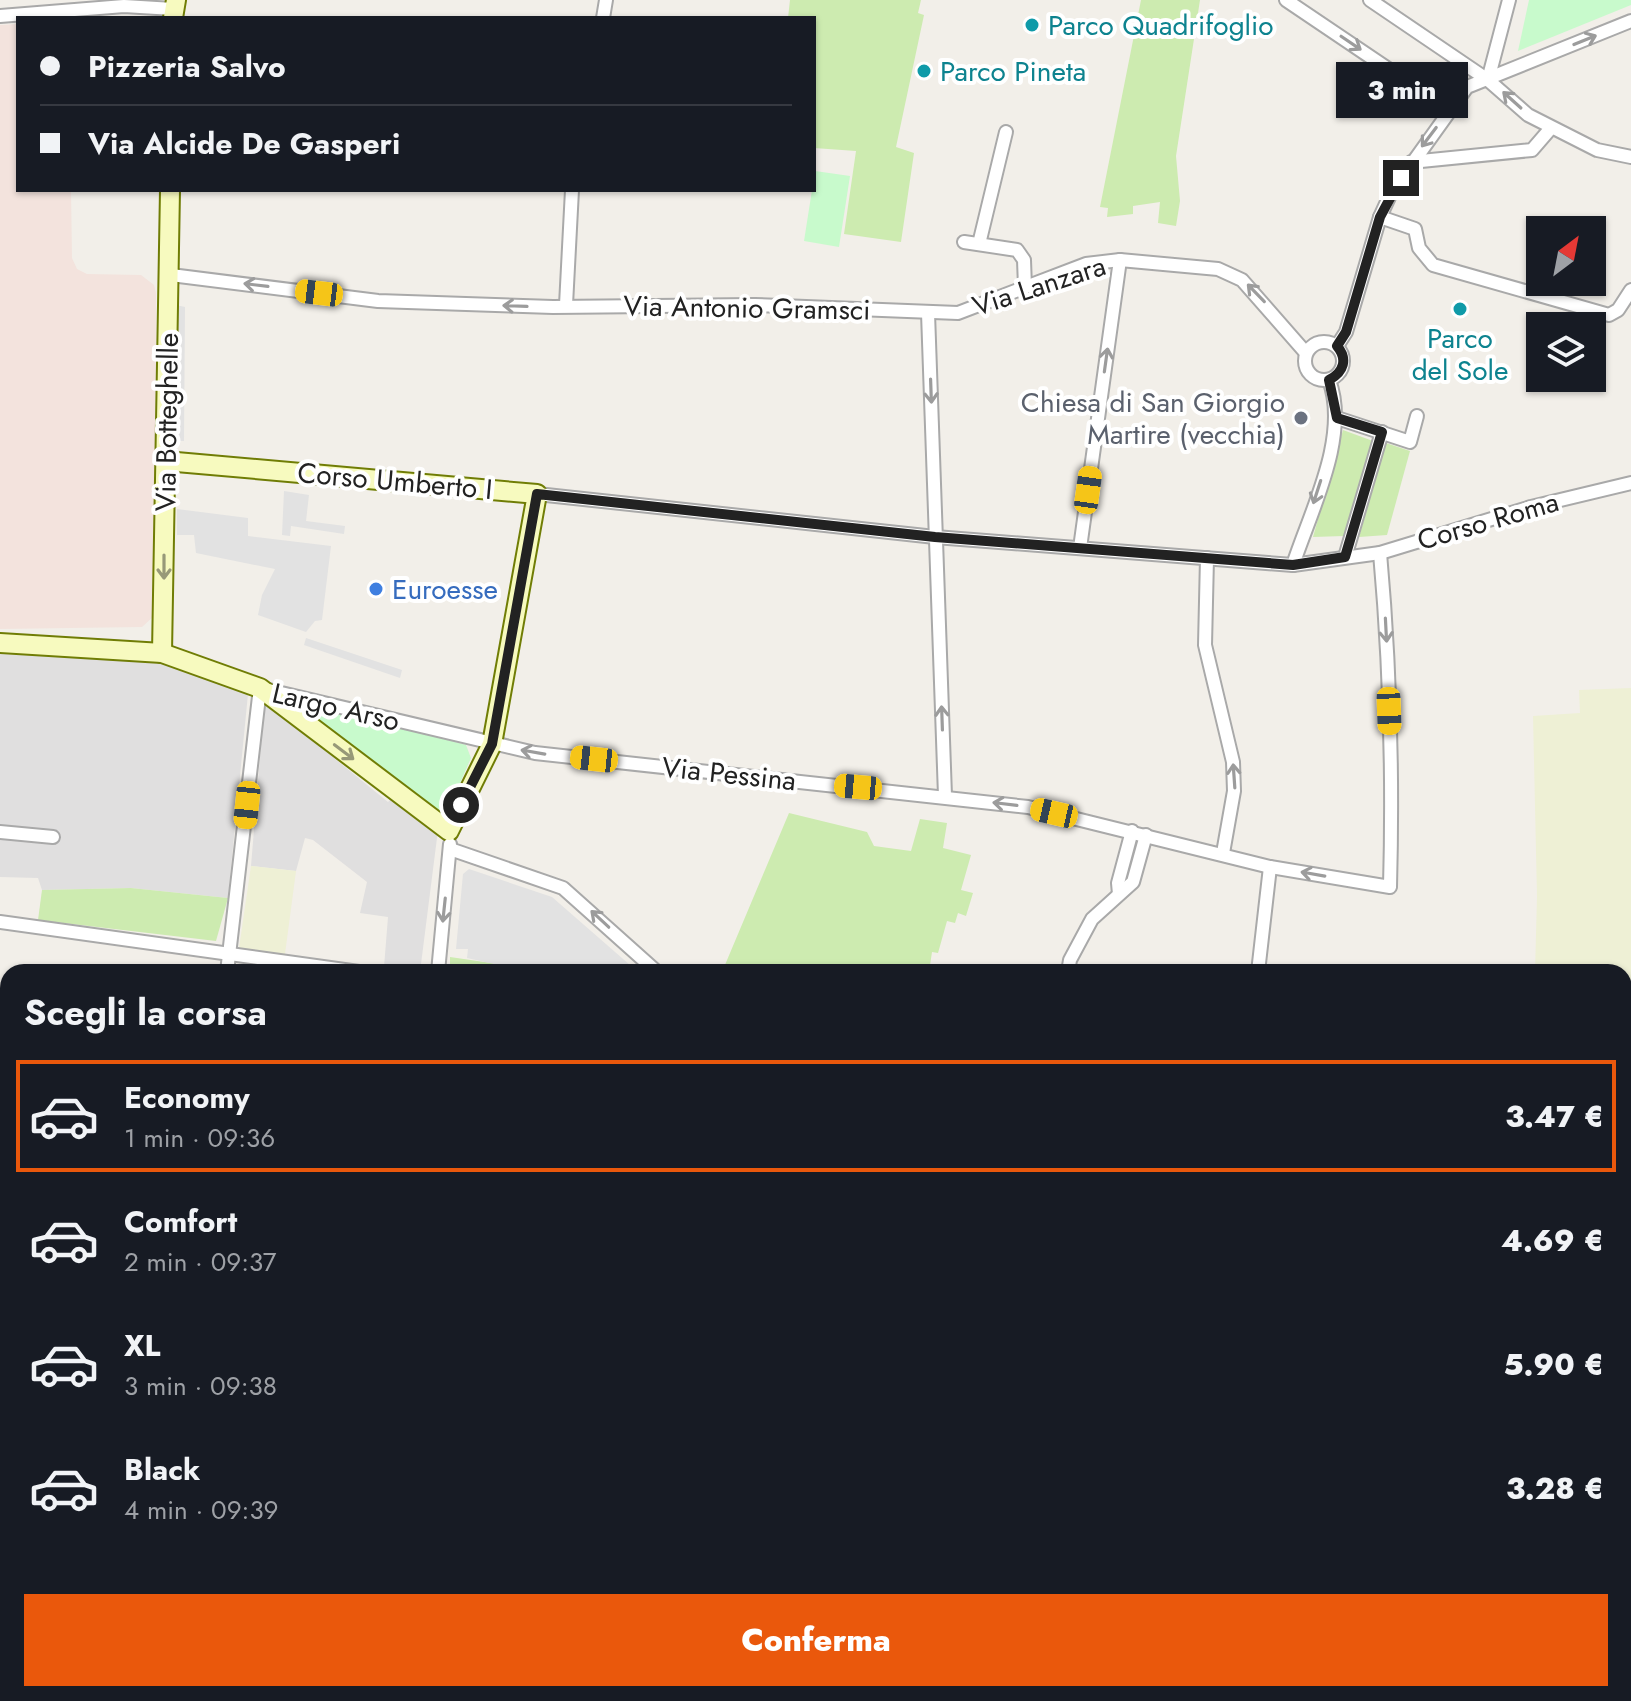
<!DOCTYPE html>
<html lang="it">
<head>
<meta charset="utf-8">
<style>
  :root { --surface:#171b24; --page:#20242c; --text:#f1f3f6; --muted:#9ea1a6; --line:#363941; --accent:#ea580c }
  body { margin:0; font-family:Jost,sans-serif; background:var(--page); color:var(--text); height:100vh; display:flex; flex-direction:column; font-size:30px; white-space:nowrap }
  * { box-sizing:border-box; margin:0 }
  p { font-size:26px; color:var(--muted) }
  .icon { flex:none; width:44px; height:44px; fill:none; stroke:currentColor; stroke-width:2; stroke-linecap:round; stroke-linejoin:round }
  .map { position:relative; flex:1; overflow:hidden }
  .panel { position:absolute; left:0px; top:964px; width:1632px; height:738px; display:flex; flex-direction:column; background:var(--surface); border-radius:24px 24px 0 0; box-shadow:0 2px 6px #0004 }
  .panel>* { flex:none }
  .top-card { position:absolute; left:16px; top:16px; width:800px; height:176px; border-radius:0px; box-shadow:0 2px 6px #0004; display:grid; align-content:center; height:176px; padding:0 24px; background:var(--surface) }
  .needle { width:52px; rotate:32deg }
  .tools { position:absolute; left:1526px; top:216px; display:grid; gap:16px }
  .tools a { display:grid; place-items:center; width:80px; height:80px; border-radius:0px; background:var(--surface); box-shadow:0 2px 6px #0004; font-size:40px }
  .end { position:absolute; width:36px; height:36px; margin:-18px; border:10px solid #222; background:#fff; box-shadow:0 0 0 4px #fff }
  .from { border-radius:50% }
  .bubble { position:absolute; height:56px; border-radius:0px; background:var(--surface); box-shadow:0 2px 6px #0004; font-size:26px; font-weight:800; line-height:56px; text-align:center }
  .car { position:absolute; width:24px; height:48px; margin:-24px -12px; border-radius:10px; box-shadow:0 0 6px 2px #0007; background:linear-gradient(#f5c518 24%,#345 0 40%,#f5c518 0 76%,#345 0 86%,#f5c518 0) }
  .top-card b { display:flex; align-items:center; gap:28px; height:76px; font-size:30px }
  .top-card b+b { border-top:2px solid var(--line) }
  .top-card i { width:20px; height:20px; background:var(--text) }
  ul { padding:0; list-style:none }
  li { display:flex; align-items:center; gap:24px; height:112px; margin:0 16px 12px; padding:0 8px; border:4px solid transparent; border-radius:0px }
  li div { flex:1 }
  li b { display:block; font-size:30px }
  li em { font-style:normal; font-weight:800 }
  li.on { border-color:var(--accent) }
  li>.icon { width:72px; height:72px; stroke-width:1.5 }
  h2 { padding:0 24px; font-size:36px; line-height:96px }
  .cta { display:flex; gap:16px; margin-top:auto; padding:16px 24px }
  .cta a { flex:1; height:92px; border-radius:0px; background:var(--accent); color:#fff; font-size:32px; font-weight:800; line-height:92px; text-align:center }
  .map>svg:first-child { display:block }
  .residential { fill:#e0dfdf }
  .military { fill:#f3e3dd }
  .farmland { fill:#eef0d5 }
  .grass { fill:#cdebb0 }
  .park { fill:#c8facc }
  .parking { fill:#e2e2e2 }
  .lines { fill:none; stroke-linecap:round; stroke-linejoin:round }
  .street-casing { stroke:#a9a9a9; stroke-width:16 }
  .secondary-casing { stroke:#707d05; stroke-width:22 }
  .street { stroke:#fff; stroke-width:12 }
  .secondary { stroke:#f7fabf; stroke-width:18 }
  .oneway { stroke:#9c9c9c }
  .oneway2 { stroke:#979978 }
  .route { stroke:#222; stroke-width:10 }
  .culture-dot { fill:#0f9aa8; stroke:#fff; stroke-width:3 }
  .worship-dot { fill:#6b7280; stroke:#fff; stroke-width:3 }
  .shop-dot { fill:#3f7fe0; stroke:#fff; stroke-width:3 }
  .labels { text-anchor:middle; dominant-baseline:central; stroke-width:8; stroke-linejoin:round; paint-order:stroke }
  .culture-label { font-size:28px; fill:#0d838f; stroke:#fff; text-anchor:start }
  .street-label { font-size:28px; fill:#222; stroke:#fff }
  .worship-label { font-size:28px; fill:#5b616d; stroke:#fff; text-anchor:end }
  .shop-label { font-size:28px; fill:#366cbe; stroke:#fff; text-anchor:start }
</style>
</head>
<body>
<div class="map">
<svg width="1631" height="1701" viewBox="0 0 1631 1701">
  <rect width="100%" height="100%" fill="#f2efe9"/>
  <g class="residential">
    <path d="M 0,654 L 152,659 L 248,694 L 228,898 L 131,888 L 42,890 L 38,878 L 0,877 Z"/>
    <path d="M 269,705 L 388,802 L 393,797 L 438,830 L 420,972 L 384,967 L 388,917 L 360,913 L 367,882 L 313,840 L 305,838 L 296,871 L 251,866 L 264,708 Z"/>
    <path d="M 0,1315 L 8,1316 L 8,1694 L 24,1694 L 13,1701 L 0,1701 Z"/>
    <path d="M 177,1694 L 331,1694 L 330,1701 L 177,1701 Z"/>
    <path d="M 348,1694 L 548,1694 L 552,1701 L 348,1701 Z"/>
  </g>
  <path class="military" d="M 18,24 L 18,190 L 71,190 L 72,258 L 77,269 L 87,274 L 141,275 L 154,285 L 156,293 L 155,615 L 142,627 L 0,629 L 0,25 Z"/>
  <g class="farmland">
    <path d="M 1631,688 L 1631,1313 L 1624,1322 L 1624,972 L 1535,972 L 1537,896 L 1533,716 L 1580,713 L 1579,690 Z"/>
    <path d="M 251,866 L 296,871 L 285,954 L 239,948 Z"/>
  </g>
  <g class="grass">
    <path d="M 790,0 L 921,0 L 918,13 L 924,15 L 896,147 L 914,153 L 901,242 L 844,234 L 856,151 L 814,148 L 814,18 L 788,18 Z"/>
    <path d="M 1141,0 L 1200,0 L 1176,156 L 1180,201 L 1176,226 L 1158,223 L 1160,202 L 1133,206 L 1133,214 L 1107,217 L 1108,208 L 1100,207 Z"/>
    <path d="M 1343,430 L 1373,441 L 1344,536 L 1313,537 Z"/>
    <path d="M 1386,443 L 1410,451 L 1387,535 L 1359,537 Z"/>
    <path d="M 789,813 L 867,832 L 874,846 L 911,851 L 920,819 L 947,823 L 943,848 L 971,855 L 961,890 L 973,893 L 966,916 L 958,913 L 955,923 L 947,921 L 938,953 L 932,952 L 929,972 L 789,972 L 779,964 L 771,972 L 722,972 Z"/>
    <path d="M 131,888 L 228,898 L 216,941 L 38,920 L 42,890 Z"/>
    <path d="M 450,957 L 518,967 L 516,972 L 450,972 Z"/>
  </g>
  <g class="park">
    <path d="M 1529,0 L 1631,0 L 1631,5 L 1518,51 Z"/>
    <path d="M 815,171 L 850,176 L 839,247 L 804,241 Z"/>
    <path d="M 299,698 L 466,745 L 471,758 L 447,813 L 442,815 L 296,705 Z"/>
    <path d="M 0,1148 L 8,1148 L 8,1316 L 0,1315 Z"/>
  </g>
  <g class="parking">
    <path d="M 176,305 L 185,307 L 184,441 L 174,441 Z"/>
    <path d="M 284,491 L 309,495 L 306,521 L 345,526 L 344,534 L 291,526 L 290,536 L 282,535 Z"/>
    <path d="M 177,509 L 248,518 L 248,536 L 331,546 L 322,620 L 315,621 L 306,632 L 258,615 L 262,595 L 275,569 L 196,553 L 194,535 L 177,535 Z"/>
    <path d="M 306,638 L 402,670 L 400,678 L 304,645 Z"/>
    <path d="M 469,869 L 552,897 L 638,972 L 530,972 L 467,958 L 468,949 L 456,949 L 463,874 Z"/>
  </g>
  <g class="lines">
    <g class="street-casing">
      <g id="street">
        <path d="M 1286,0 L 1449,110"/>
        <path d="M 1370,0 L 1488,80 L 1528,115 L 1597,150 L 1631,157"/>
        <path d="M 0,16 L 124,6 L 173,9"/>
        <path d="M 603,18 L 606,0"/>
        <path d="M 1488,80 L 1509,0"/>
        <path d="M 1411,162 L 1532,150 L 1551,128"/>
        <path d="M 1380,217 L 1415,229 L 1419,248 L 1433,265 L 1609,315 L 1618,310 L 1631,290"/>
        <path d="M 964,242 L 1017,250 L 1024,260 L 1025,287"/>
        <path d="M 979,244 L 1006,132"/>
        <path d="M 171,275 L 378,301 L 553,307 L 755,305 L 958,313 L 1086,264 L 1120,260 L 1218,269 L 1242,280 L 1306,353"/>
        <path d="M 566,305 L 572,190"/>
        <path d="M 928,313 L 945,796"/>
        <circle cx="1324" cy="361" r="19"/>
        <path d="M 1337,346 L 1346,332 L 1380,217 L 1391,193 L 1467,87 L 1631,21"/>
        <path d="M 1337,418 L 1410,442 L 1417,416"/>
        <path d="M 537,494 L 935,537 L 1293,565 L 1380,553 L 1531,507 L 1631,483"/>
        <path d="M 1080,548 L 1120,260"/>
        <path d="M 1345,557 L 1382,432"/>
        <path d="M 1207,558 L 1205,645 L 1233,762 L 1234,791 L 1223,853"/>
        <path d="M 1293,565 C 1311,510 1350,436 1329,380"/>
        <path d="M 0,832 L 53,837"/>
        <path d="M 450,849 L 563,888 L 657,972"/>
        <path d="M 1119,894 L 1118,883 L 1132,831"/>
        <path d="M 0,922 L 359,972"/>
        <path d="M 227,972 L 260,688 L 535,753 L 1028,807 L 1270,867 L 1390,887 C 1393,775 1390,664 1380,553"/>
        <path d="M 438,972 L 450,844"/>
        <path d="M 1068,972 L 1070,960 L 1092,919 L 1133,882 L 1146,835"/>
        <path d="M 1258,972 L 1270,867"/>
        <path d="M 0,1051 L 8,1052"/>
        <path d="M 0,1115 L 8,1109"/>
        <path d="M 0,1143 L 8,1142"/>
        <path d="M 1624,1392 L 1631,1390"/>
        <path d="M 1624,1458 L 1631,1457"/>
        <path d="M 1624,1590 L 1631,1591"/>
        <path d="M 596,1694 L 616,1701"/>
        <path d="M 1154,1694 L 1173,1701"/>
        <path d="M 1356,1694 L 1384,1701"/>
        <path d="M 25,1701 L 36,1694"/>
        <path d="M 166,1701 L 166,1694"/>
        <path d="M 335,1701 L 336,1694"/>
        <path d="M 540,1701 L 553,1694"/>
        <path d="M 941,1701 L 946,1694"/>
        <path d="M 1094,1701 L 1098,1694"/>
      </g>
    </g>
    <g class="secondary-casing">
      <g id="secondary">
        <path d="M 173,18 L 176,0"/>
        <path d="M 0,643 L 162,653 L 260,688 L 449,831 L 492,744 L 537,494 L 165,461"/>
        <path d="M 162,653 L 170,190"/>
      </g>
    </g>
    <use href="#street" class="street"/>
    <use href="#secondary" class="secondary"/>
  </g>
  <defs><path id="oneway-shaft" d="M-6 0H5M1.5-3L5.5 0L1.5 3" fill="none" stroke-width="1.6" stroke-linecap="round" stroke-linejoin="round" transform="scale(2)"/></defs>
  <g class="oneway">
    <use href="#oneway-shaft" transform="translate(1585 40) rotate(-22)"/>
    <use href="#oneway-shaft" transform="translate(1351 43) rotate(34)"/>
    <use href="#oneway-shaft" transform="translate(1512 100) rotate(-138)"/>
    <use href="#oneway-shaft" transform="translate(1429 137) rotate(127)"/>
    <use href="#oneway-shaft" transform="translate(256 285) rotate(-173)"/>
    <use href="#oneway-shaft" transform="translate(1256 293) rotate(-134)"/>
    <use href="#oneway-shaft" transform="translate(515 306) rotate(-178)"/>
    <use href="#oneway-shaft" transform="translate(1106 360) rotate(-82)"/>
    <use href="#oneway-shaft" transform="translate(931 391) rotate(88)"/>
    <use href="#oneway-shaft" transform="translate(1317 492) rotate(108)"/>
    <use href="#oneway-shaft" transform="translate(1386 630) rotate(87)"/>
    <use href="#oneway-shaft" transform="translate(942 718) rotate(-92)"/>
    <use href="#oneway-shaft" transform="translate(533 752) rotate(-170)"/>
    <use href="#oneway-shaft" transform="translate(1234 776) rotate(-94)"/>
    <use href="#oneway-shaft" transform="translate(1005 804) rotate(-173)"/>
    <use href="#oneway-shaft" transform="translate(1313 874) rotate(-170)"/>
    <use href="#oneway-shaft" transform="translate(444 910) rotate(96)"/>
    <use href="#oneway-shaft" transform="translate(600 919) rotate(-137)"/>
  </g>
  <g class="oneway2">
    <use href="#oneway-shaft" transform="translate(164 567) rotate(90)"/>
    <use href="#oneway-shaft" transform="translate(344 752) rotate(37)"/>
  </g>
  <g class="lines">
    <path class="route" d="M 461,805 L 492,744 L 537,494 L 935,537 L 1293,565 L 1345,557 L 1382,432 L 1337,418 L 1329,380 C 1344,372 1348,359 1337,346 L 1346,332 L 1380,217 L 1401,178"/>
  </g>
  <g class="culture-dot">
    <circle cx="1032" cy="25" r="8"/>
    <circle cx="924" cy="71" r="8"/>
    <circle cx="1460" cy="309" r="8"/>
  </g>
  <circle class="worship-dot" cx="1301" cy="418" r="8"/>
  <circle class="shop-dot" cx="376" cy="589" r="8"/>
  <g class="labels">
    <g class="culture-label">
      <text x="1048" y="25">Parco Quadrifoglio</text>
      <text x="940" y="71">Parco Pineta</text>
      <text x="1460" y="338" text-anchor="middle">Parco<tspan x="1460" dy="32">del Sole</tspan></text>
    </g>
    <g class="street-label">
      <text transform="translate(1039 286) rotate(-18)">Via Lanzara</text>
      <text transform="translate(747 308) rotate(1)">Via Antonio Gramsci</text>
      <text transform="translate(167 422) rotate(-89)">Via Botteghelle</text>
      <text transform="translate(395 481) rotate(5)">Corso Umberto I</text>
      <text transform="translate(1488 521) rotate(-16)">Corso Roma</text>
      <text transform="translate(336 707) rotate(13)">Largo Arso</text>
      <text transform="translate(729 774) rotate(6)">Via Pessina</text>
    </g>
    <g class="worship-label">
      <text x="1285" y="402">Chiesa di San Giorgio<tspan x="1285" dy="32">Martire (vecchia)</tspan></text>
    </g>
    <g class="shop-label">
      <text x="392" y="589">Euroesse</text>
    </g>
  </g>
</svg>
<div class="tools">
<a><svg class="needle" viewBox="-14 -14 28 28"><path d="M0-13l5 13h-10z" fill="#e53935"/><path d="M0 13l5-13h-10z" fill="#9ea1a6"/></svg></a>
<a><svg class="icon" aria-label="layers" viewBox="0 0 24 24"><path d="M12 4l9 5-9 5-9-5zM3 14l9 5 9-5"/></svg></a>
</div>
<i class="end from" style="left:461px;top:805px"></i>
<i class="end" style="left:1401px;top:178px"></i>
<div class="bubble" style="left:1336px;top:62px;width:132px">3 min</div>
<i class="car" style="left:319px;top:293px;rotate:277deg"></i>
<i class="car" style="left:1088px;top:490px;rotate:8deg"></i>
<i class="car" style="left:1389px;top:711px;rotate:178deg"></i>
<i class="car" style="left:594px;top:759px;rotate:276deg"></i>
<i class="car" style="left:858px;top:787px;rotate:275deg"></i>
<i class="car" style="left:247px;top:805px;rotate:186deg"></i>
<i class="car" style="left:1054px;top:813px;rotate:283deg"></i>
<div class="top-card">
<b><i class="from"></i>Pizzeria Salvo</b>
<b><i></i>Via Alcide De Gasperi</b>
</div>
<section class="panel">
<h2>Scegli la corsa</h2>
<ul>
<li class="on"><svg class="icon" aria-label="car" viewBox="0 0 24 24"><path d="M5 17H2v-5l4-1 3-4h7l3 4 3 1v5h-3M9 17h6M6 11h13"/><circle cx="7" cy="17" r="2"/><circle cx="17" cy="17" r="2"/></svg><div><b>Economy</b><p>1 min · 09:36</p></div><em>3.47 €</em></li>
<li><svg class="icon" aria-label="car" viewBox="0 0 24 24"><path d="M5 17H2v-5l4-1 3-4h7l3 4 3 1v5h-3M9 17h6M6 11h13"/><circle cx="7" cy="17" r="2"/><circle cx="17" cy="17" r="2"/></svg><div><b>Comfort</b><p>2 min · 09:37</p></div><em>4.69 €</em></li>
<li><svg class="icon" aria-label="car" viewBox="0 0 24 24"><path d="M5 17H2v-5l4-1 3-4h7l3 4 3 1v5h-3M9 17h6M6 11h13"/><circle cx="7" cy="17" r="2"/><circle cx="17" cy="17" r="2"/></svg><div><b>XL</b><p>3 min · 09:38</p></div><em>5.90 €</em></li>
<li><svg class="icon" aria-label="car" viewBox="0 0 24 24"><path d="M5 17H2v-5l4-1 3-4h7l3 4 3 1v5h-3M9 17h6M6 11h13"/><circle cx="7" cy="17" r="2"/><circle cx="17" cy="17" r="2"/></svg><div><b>Black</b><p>4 min · 09:39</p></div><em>3.28 €</em></li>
</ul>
<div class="cta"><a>Conferma</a></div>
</section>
</div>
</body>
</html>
